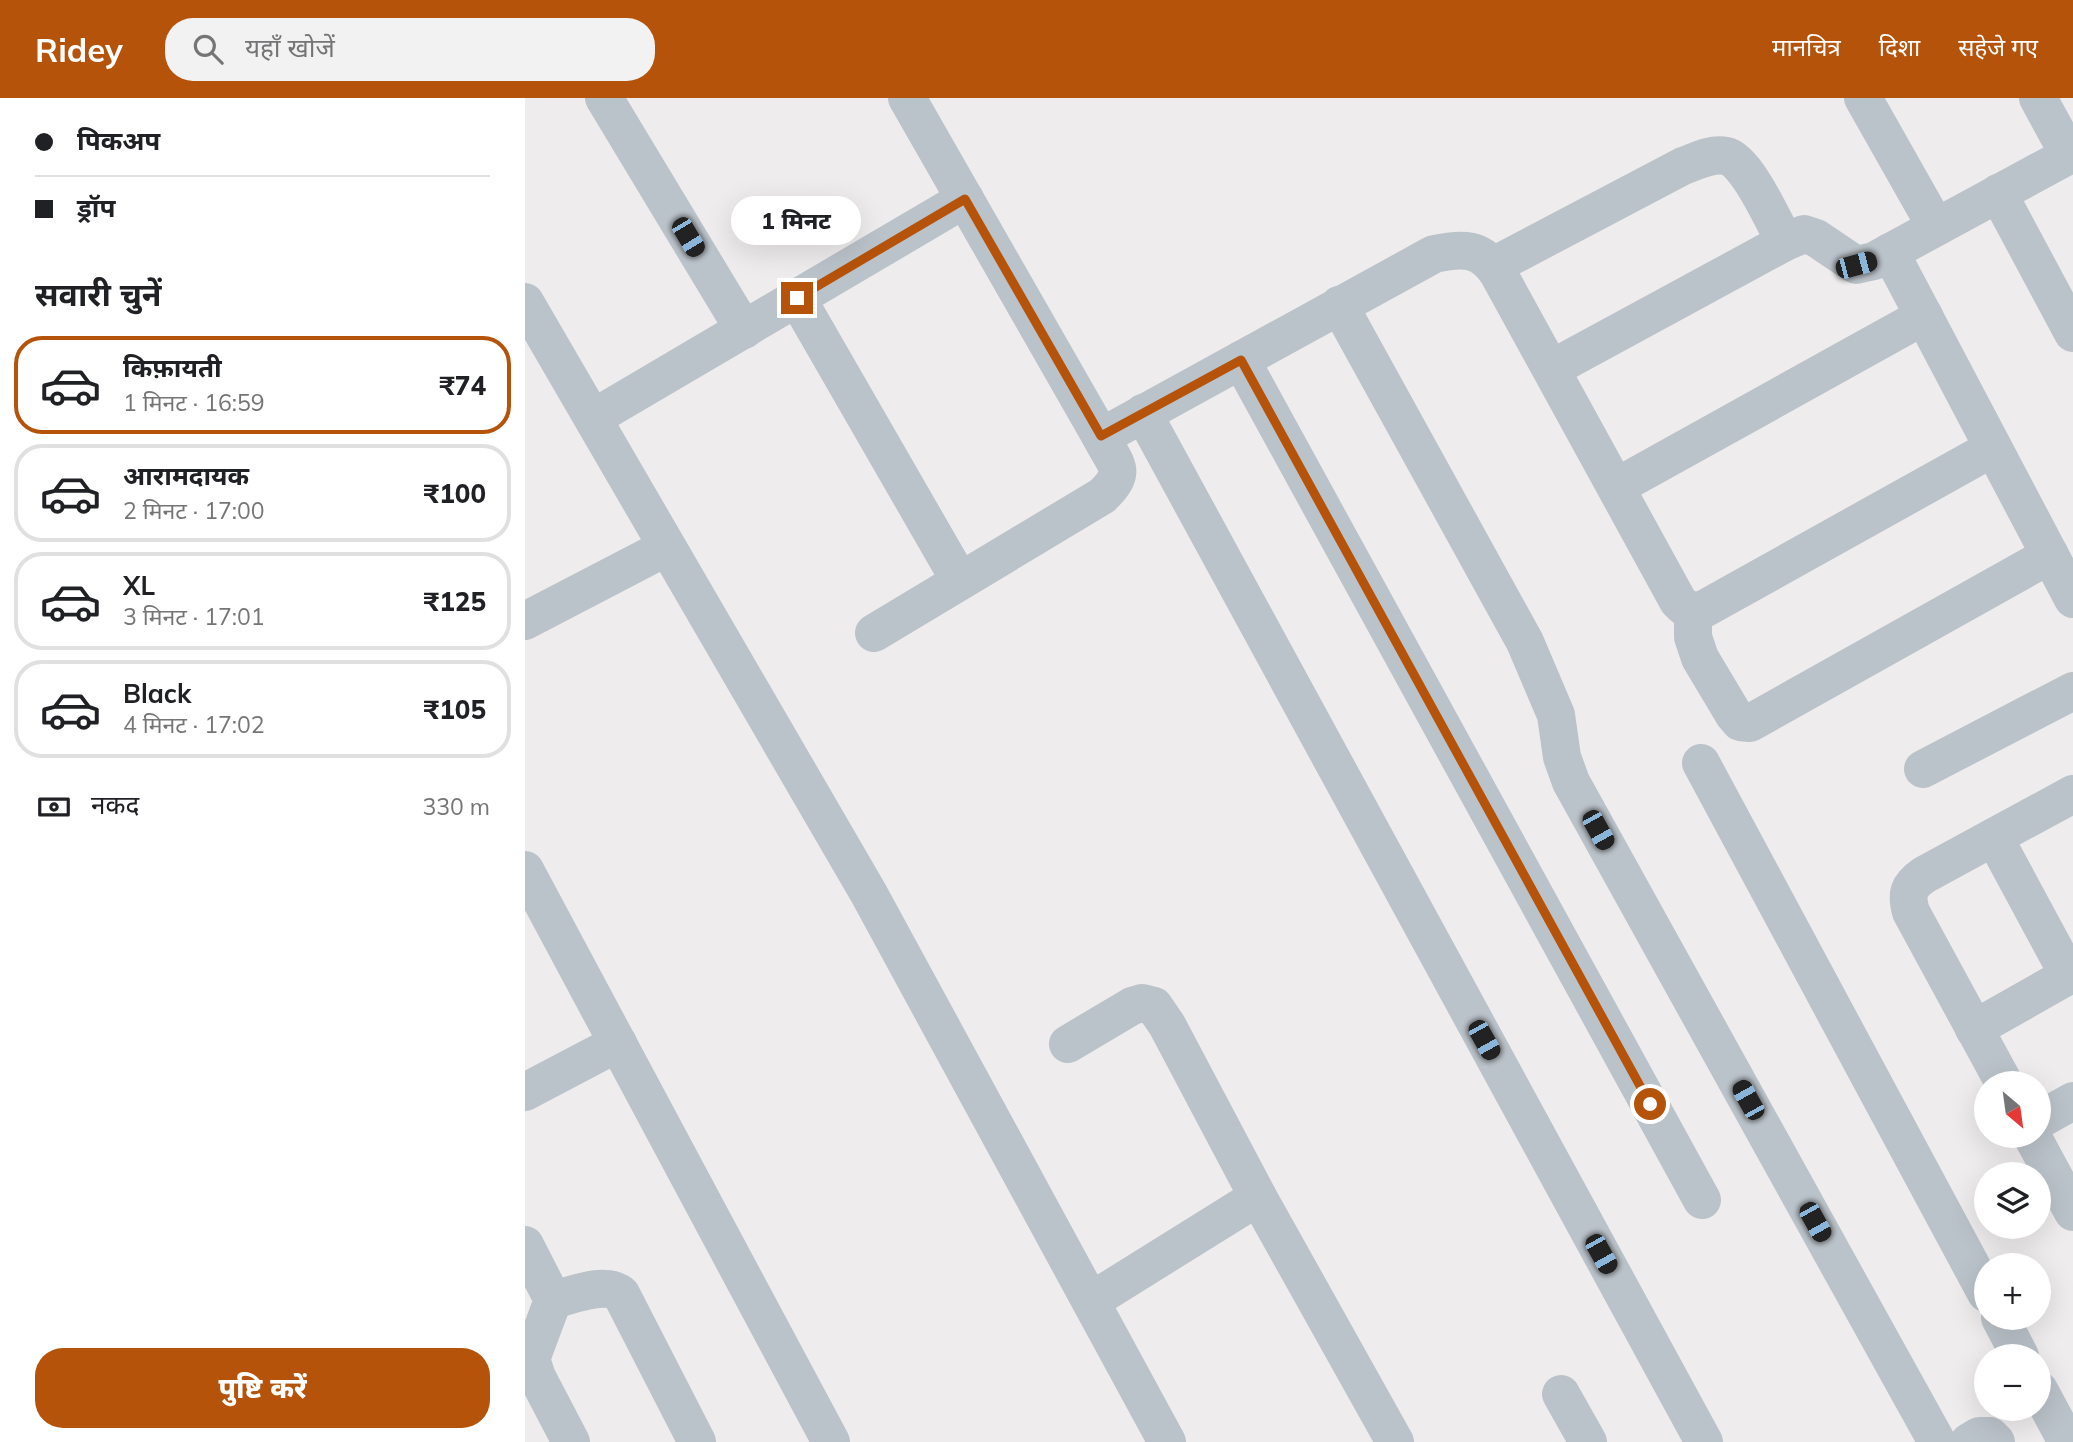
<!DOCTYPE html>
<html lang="hi">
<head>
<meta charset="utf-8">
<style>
  :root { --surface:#fff; --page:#f2f2f2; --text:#202124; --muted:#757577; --line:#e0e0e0; --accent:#b45309 }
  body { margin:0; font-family:Mulish,"Noto Sans Devanagari",sans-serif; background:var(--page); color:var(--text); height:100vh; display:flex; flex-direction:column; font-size:26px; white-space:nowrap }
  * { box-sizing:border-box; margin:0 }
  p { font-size:23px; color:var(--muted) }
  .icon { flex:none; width:38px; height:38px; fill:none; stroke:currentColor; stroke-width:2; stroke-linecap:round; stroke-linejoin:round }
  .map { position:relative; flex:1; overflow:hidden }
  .panel { display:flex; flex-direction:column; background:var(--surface); width:525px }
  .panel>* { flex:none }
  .top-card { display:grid; align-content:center; height:154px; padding:0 35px; background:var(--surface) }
  .needle { width:46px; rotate:151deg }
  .controls { position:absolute; left:1449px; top:973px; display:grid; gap:14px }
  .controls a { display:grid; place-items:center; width:77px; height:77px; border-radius:50%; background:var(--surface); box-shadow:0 7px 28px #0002; font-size:35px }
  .end { position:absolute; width:32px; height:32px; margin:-16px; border:9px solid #b45309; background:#fff; box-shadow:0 0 0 4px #fff }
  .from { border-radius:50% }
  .bubble { position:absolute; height:49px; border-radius:24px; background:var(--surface); box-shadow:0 7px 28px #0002; font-size:23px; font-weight:800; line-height:49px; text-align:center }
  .car { position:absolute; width:21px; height:42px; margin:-21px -10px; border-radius:9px; box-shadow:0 0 5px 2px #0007; background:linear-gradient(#222 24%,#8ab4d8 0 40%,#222 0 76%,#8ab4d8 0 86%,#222 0) }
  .top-card b { display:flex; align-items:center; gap:24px; height:66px; font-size:26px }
  .top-card b+b { border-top:2px solid var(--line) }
  .top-card i { width:18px; height:18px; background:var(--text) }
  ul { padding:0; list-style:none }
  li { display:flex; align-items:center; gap:21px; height:98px; margin:0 14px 10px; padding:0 21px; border:4px solid var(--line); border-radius:28px }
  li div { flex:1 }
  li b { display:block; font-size:26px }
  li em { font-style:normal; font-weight:800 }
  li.on { border-color:var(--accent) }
  li>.icon { width:63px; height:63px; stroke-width:1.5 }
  h2 { padding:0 35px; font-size:32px; line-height:84px }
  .pay { display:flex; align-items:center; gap:18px; height:77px; padding:0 35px; font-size:26px }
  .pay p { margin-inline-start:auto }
  .action { display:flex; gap:14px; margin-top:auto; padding:14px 35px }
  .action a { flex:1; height:80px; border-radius:28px; background:var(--accent); color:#fff; font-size:28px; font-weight:800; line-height:80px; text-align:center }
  header { display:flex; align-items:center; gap:42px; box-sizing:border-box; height:98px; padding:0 35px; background:var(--accent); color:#fff }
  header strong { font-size:33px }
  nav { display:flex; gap:38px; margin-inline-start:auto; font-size:24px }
  .search { width:490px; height:63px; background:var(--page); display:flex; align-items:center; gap:18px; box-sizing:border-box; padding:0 24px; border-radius:28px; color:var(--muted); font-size:26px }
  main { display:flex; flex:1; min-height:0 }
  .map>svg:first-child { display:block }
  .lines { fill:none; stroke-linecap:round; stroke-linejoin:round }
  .minor { stroke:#bbc3ca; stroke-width:38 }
  .route { stroke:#b45309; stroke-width:9 }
</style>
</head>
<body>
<header>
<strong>Ridey</strong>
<div class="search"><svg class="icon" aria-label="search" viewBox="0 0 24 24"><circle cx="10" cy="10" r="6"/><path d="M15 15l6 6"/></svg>यहाँ खोजें</div>
<nav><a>मानचित्र</a><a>दिशा</a><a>सहेजे गए</a></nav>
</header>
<main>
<section class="panel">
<div class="top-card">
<b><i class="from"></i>पिकअप</b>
<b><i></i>ड्रॉप</b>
</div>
<h2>सवारी चुनें</h2>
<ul>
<li class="on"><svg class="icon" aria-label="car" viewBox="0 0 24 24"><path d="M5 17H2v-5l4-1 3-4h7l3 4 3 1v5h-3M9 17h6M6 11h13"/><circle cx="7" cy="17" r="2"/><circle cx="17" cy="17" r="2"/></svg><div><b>किफ़ायती</b><p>1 मिनट · 16:59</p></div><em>₹74</em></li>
<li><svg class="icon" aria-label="car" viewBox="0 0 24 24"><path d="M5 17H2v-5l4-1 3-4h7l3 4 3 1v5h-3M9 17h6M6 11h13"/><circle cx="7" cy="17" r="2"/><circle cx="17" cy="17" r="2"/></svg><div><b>आरामदायक</b><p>2 मिनट · 17:00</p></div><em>₹100</em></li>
<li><svg class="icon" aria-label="car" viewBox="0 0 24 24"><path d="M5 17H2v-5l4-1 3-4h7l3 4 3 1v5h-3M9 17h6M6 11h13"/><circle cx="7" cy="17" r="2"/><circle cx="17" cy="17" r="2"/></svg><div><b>XL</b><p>3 मिनट · 17:01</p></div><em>₹125</em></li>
<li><svg class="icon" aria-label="car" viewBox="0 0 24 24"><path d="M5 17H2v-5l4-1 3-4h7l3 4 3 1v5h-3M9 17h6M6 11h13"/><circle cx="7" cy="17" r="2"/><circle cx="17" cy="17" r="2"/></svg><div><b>Black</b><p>4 मिनट · 17:02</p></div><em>₹105</em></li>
</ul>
<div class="pay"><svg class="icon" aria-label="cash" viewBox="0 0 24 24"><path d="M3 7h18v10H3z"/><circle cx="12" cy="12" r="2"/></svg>नकद<p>330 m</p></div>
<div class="action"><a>पुष्टि करें</a></div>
</section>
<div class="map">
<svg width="1548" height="1344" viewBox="0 0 1548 1344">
  <rect width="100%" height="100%" fill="#eeecec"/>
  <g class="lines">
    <g class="minor">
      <path d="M 79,0 L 219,232"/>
      <path d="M 1338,0 L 1411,129"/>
      <path d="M 1513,0 L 1544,57"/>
      <path d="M 1473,95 L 1548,235"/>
      <path d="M 1365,154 L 1548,501"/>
      <path d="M 968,168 L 1158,68 C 1172,63 1186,55 1201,58 C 1222,62 1249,125 1260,144"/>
      <path d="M 272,200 L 435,483"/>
      <path d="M 0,204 L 344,796 L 642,1344"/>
      <path d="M 814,207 L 1000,544 L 1031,617 L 1037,659 L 1046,684 L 1412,1344"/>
      <path d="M 716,262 L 1177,1102"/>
      <path d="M 1026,271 L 1260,144 L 1279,136 L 1291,140 L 1331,167 L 1349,163 L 1548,55"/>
      <path d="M 618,315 L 1179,1344"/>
      <path d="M 68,320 L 440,101"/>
      <path d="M 576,339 L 909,156 C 937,150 956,149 973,175 L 1153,503 C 1162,513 1166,514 1179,511 L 1468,350"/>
      <path d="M 1091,389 L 1399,218"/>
      <path d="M 1168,514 L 1168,539 L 1175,560 L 1209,617 L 1215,624 L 1225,625 L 1525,457"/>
      <path d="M 0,523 L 142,449"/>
      <path d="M 349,535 L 577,398 C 604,373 590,367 576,339 L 382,0"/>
      <path d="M 1176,665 L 1461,1195"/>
      <path d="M 1398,671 L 1548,593"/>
      <path d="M 1469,739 L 1544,878"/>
      <path d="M 0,772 L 306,1344"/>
      <path d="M 1449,931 L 1548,875"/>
      <path d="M 543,946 L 607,908 L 617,905 L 629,908 L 642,927 L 733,1099 L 870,1344"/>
      <path d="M 1479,985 L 1386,814 C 1381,796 1383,788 1399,777 L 1548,696"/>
      <path d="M 0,994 L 93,945"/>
      <path d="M 1514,1022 L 1548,1003"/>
      <path d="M 1507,1038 L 1548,1114"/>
      <path d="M 0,1147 L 28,1202 L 6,1261 L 12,1279 L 46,1344"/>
      <path d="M 28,1202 C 48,1197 79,1183 96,1196 L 172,1344"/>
      <path d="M 566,1203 L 733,1099"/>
      <path d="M 1475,1220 L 1495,1258"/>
      <path d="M 1514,1292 L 1542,1344"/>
      <path d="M 1036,1296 L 1063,1344"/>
      <path d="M 1444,1344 L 1454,1338 L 1465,1338 L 1471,1344"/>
    </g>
  </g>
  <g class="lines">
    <path class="route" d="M 272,200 L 440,101 L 576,338 L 716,262 L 1125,1006"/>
  </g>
</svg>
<div class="controls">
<a><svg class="needle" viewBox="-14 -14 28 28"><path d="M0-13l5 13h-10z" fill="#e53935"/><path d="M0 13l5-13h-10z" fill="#757577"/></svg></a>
<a><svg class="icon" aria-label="layers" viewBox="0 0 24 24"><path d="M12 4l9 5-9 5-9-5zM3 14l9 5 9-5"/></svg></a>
<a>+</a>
<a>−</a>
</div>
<i class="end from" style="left:1125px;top:1006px"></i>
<i class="end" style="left:272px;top:200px"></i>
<div class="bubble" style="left:206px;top:98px;width:130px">1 मिनट</div>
<i class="car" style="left:163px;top:139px;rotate:149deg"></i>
<i class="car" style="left:1331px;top:167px;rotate:75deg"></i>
<i class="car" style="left:1073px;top:732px;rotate:151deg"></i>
<i class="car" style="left:959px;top:942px;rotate:151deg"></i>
<i class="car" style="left:1223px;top:1002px;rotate:331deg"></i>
<i class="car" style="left:1290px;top:1124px;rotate:151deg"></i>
<i class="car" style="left:1076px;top:1156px;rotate:151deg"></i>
</div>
</main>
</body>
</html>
